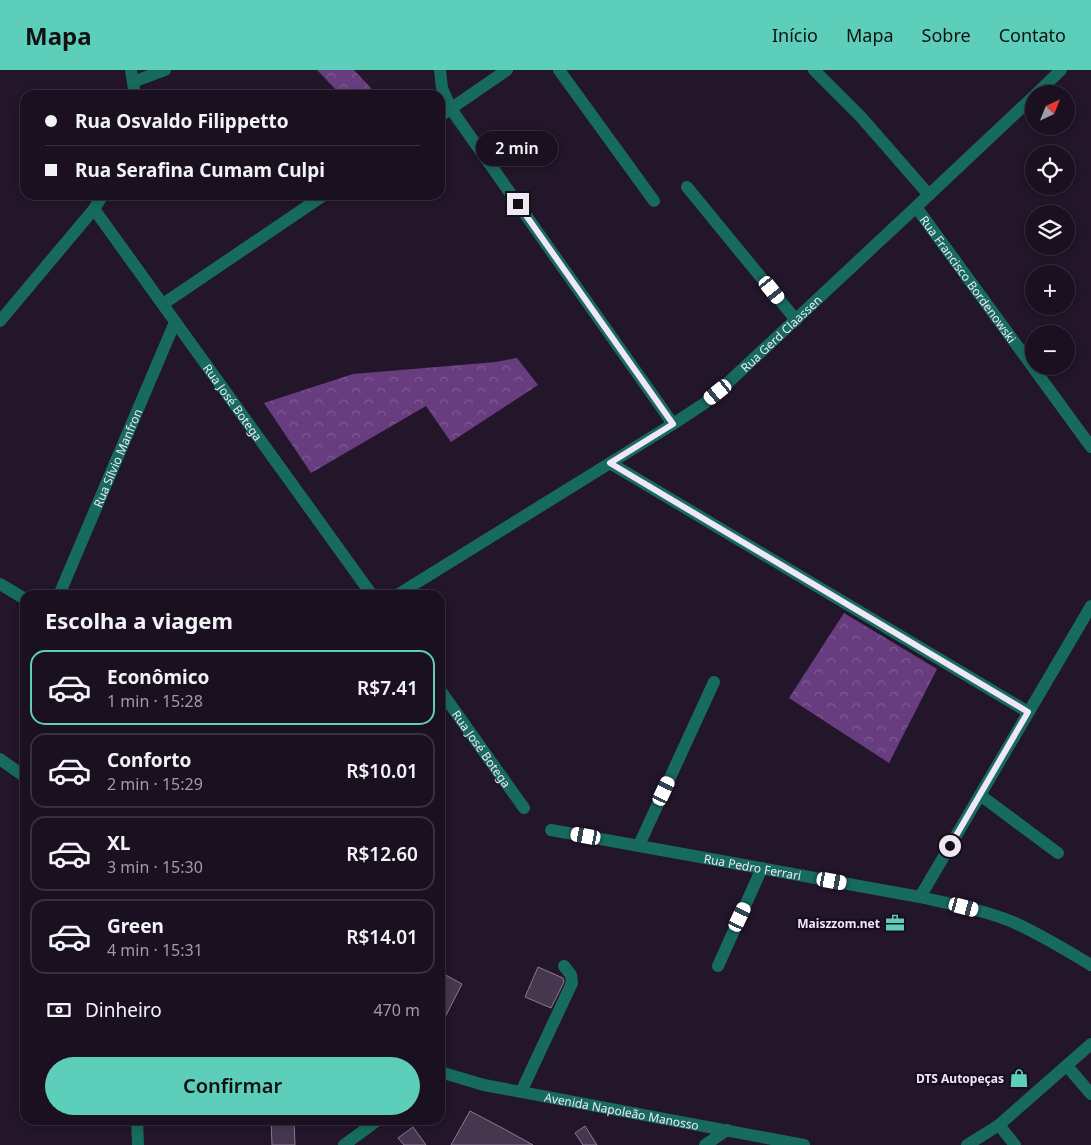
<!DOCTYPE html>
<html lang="pt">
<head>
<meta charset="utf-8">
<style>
  :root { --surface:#1a1020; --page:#271e2d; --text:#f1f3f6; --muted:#9f9da5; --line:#38303e; --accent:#5cceba }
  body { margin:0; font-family:"Noto Sans",sans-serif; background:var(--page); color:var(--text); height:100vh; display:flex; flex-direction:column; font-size:19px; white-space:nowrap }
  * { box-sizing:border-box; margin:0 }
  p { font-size:16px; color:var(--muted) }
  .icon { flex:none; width:28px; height:28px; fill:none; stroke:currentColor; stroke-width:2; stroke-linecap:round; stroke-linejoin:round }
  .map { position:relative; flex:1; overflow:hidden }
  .sheet { position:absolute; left:20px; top:520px; width:425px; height:535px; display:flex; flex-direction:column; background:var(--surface); border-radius:15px; box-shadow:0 2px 8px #0003,0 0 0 1px var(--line) }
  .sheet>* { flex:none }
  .hud { position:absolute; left:20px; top:20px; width:425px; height:110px; border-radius:15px; box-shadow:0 2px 8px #0003,0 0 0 1px var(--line); display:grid; align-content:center; height:110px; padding:0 25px; background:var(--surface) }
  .needle { width:32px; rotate:43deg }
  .fabs { position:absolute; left:1025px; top:15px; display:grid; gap:10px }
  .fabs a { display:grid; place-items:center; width:50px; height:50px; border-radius:50%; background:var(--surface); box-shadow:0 2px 8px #0003,0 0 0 1px var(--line); font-size:25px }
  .end { position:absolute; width:22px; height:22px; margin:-11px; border:6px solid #f0e7f6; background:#111; box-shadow:0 0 0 2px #111 }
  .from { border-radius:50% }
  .bubble { position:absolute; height:35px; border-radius:18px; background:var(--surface); box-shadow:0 2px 8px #0003,0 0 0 1px var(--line); font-size:16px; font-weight:600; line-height:35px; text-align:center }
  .car { position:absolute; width:15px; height:30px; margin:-15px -8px; border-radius:6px; box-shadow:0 0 4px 1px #0007; background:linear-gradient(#fff 24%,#345 0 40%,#fff 0 76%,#345 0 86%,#fff 0) }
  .hud b { display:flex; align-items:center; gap:18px; height:48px; font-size:19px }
  .hud b+b { border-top:1px solid var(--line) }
  .hud i { width:12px; height:12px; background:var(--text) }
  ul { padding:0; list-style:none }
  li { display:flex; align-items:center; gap:15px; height:75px; margin:0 10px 8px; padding:0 15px; border:2px solid var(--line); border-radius:15px }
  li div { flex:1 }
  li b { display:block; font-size:19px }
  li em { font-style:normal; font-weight:600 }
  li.current { border-color:var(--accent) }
  li>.icon { width:45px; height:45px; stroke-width:1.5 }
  h2 { padding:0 25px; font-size:22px; line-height:60px }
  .pay { display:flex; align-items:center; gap:12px; height:55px; padding:0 25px; font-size:19px }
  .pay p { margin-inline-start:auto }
  .cta { display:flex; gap:10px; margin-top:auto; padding:10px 25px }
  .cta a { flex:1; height:58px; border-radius:30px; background:var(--accent); color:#111; font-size:20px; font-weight:600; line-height:58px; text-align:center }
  header { display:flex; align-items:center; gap:30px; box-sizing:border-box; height:70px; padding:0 25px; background:var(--accent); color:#111 }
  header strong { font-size:24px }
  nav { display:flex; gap:28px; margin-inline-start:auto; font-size:18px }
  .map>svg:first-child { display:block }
  .forest { fill:url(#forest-crowns) }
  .building { fill:#45374e; stroke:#8a7a94 }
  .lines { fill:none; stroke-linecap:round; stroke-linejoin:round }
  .minor { stroke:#176b5e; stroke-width:12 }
  .route { stroke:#f0e7f6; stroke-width:6 }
  .labels { text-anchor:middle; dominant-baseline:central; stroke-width:4.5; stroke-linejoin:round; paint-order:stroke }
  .street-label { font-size:12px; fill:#f0e7f6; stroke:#190c20 }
  .poi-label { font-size:12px; font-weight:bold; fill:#f0e7f6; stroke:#190c20; text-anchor:end }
</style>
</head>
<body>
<header>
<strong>Mapa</strong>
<nav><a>Início</a><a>Mapa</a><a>Sobre</a><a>Contato</a></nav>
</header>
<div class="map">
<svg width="1091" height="1075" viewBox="0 0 1091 1075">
  <defs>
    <pattern id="forest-crowns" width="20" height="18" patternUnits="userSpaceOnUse" patternTransform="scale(1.25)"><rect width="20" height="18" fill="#683d80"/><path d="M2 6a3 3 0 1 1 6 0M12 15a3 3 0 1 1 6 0" fill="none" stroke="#7e5993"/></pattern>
  </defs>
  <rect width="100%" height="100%" fill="#23152a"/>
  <g class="forest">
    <path d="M 317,0 L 354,0 L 371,18 L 372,25 L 341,25 Z"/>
    <path d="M 517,288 L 538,315 L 451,372 L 426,336 L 311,403 L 264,333 L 353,304 L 496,292 Z"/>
    <path d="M 844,543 L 937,599 L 889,693 L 789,628 Z"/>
  </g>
  <g class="building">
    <path d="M 538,897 L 563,908 L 564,912 L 551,938 L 525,927 Z"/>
    <path d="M 440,902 L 462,914 L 440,957 Z"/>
    <path d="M 470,1041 L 506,1060 L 533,1075 L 451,1075 Z"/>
    <path d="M 271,1050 L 294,1050 L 295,1075 L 272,1075 Z"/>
    <path d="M 585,1056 L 597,1075 L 583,1075 L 575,1063 Z"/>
    <path d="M 413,1057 L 426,1075 L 404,1075 L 398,1068 Z"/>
  </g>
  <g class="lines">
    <g class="minor">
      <path d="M 131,0 L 135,25"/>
      <path d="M 440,0 L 442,18 L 451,39 L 673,354"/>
      <path d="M 559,0 L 654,131"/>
      <path d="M 814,0 L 861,47 L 929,125"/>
      <path d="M 133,12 L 165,0"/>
      <path d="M 1036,24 L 1061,0"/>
      <path d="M 440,46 L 507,0"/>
      <path d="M 687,117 L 796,250"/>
      <path id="s1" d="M 916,137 L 1091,377"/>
      <path id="s2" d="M 94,139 L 372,525"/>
      <path d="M 163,234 L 324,125"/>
      <path d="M 0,251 L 94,139 L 103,125"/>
      <path d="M 610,393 L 1028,642"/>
      <path d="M 0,514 L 25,529"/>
      <path id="s3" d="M 59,525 L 175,252"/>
      <path id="s4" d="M 397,525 L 673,354 L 705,333 L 718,322 L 916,137 L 1034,26"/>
      <path id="s5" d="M 440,620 L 524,738"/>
      <path d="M 0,689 L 25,707"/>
      <path d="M 980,725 L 1058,783"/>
      <path id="s6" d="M 551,760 L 920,827 C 951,834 984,840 1013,852 C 1040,864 1066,880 1091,895"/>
      <path d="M 639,775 L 714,612"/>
      <path d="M 920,827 L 1091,536"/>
      <path d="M 718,896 L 762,798"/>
      <path d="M 1067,996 L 1091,1024"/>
      <path id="s7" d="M 440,1002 L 484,1015 L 804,1075"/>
      <path d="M 521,1022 L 572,913 L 571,905 L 564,896"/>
      <path d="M 137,1050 L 138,1075"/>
      <path d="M 999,1055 L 1015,1075"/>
      <path d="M 344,1075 L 378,1050"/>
      <path d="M 705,1075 L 727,1060"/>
      <path d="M 967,1075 L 999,1055 L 1091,974"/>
    </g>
  </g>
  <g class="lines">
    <path class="route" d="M 518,134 L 673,354 L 610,393 L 1028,642 L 950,776"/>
  </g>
  <defs>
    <g id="office-bare" transform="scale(1.5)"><path d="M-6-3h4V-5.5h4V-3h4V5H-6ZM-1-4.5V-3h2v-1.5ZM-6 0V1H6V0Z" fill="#5cceba" stroke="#190c20" stroke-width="2.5" paint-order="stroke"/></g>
    <g id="shop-bare" transform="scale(1.5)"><path d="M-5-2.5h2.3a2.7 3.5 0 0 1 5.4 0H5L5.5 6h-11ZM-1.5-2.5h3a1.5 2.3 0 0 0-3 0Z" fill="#5cceba" stroke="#190c20" stroke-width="2.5" paint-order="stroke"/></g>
  </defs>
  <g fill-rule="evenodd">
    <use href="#office-bare" x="895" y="853"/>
    <use href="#shop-bare" x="1019" y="1008"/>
  </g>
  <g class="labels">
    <g class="street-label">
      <text stroke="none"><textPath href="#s1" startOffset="89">Rua Francisco Bordenowski</textPath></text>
      <text stroke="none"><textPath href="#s4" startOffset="466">Rua Gerd Claassen</textPath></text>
      <text stroke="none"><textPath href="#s2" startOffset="238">Rua José Botega</textPath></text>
      <text stroke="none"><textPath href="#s3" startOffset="149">Rua Sílvio Manfron</textPath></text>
      <text stroke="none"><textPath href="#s5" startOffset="72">Rua José Botega</textPath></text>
      <text stroke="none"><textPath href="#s6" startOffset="205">Rua Pedro Ferrari</textPath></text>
      <text stroke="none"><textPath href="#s7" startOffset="186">Avenida Napoleão Manosso</textPath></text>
    </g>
    <g class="poi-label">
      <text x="880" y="853">Maiszzom.net</text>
      <text x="1004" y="1008">DTS Autopeças</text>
    </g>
  </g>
</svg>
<div class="fabs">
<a><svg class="needle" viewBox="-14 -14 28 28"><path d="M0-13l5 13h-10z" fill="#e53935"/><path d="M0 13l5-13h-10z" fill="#9f9da5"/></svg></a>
<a><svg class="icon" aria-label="locate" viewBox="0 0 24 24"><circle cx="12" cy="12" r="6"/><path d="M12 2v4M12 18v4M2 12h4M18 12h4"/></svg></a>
<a><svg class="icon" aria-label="layers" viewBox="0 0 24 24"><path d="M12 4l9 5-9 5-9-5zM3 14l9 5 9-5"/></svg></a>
<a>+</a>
<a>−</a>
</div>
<i class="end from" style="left:950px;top:776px"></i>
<i class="end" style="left:518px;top:134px"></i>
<div class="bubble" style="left:476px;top:61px;width:82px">2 min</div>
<i class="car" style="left:772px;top:220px;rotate:141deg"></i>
<i class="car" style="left:718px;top:322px;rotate:231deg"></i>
<i class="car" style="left:664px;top:721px;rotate:25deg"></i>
<i class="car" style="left:586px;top:766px;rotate:280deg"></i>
<i class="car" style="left:832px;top:811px;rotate:100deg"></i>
<i class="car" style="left:964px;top:837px;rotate:105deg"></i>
<i class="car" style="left:740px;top:847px;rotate:25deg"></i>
<div class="hud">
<b><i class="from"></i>Rua Osvaldo Filippetto</b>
<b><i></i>Rua Serafina Cumam Culpi</b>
</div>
<section class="sheet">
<h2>Escolha a viagem</h2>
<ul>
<li class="current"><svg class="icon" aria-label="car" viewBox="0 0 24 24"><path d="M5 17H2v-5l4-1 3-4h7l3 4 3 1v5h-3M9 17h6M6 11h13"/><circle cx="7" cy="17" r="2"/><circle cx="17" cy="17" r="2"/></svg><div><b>Econômico</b><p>1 min · 15:28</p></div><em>R$7.41</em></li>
<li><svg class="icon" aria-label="car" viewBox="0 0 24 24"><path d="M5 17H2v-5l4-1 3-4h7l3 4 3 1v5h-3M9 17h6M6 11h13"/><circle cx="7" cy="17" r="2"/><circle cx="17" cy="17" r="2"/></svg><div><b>Conforto</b><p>2 min · 15:29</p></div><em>R$10.01</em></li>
<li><svg class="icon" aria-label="car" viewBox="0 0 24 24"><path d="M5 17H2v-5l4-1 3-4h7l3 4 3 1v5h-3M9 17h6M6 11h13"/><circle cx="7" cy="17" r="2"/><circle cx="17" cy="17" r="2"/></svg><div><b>XL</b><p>3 min · 15:30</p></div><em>R$12.60</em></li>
<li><svg class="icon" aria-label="car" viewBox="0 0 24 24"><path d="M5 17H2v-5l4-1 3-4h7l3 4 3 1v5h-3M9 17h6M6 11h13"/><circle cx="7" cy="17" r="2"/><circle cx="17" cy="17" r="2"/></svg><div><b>Green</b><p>4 min · 15:31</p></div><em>R$14.01</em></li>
</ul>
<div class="pay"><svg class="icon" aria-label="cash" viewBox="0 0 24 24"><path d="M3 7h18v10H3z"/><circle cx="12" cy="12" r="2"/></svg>Dinheiro<p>470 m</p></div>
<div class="cta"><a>Confirmar</a></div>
</section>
</div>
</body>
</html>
